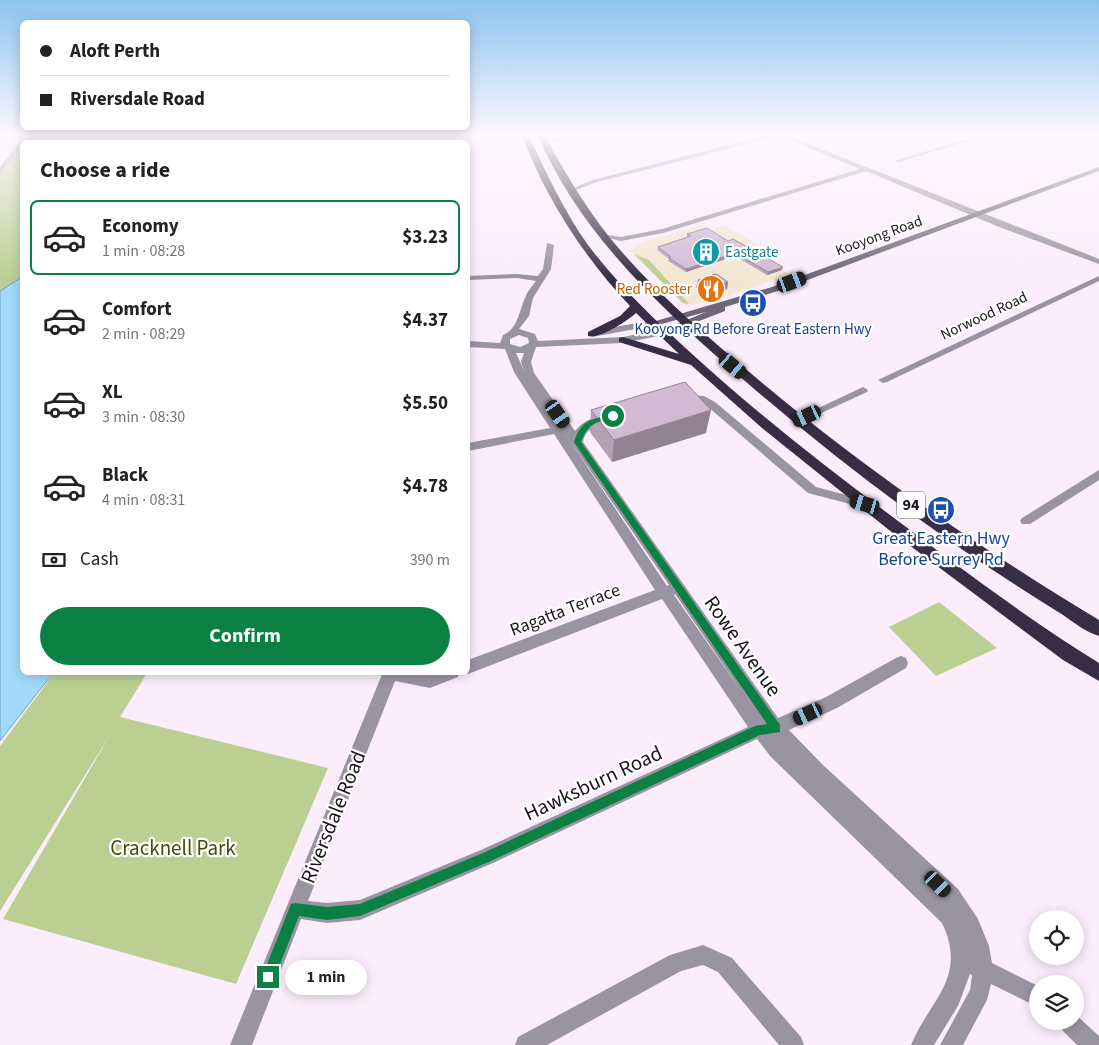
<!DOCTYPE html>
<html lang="en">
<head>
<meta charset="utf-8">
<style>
  :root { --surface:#fff; --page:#f6f6f6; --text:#222; --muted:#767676; --line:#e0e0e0; --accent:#0b8043 }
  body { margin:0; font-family:"Source Sans 3",sans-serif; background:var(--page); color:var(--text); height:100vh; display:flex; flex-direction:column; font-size:19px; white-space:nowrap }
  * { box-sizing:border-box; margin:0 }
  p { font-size:16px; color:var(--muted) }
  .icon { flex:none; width:28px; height:28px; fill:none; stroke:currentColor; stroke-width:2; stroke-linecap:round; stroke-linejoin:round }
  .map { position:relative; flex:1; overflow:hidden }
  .details { position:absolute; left:20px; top:140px; width:450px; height:535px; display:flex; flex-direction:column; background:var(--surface); border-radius:8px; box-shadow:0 2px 12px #0003 }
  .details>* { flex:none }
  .hud { position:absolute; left:20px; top:20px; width:450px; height:110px; border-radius:8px; box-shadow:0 2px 12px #0003; display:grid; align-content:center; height:110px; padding:0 20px; background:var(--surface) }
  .buttons { position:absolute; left:1029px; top:910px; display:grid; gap:10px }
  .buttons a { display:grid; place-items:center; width:55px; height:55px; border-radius:50%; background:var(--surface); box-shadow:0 2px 12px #0003; font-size:25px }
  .end { position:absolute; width:22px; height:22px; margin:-11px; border:6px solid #0b8043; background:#fff; box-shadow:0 0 0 2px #fff }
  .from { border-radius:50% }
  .bubble { position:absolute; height:35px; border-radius:18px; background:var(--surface); box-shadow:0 2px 12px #0003; font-size:16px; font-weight:700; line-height:35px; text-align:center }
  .car { position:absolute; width:15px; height:30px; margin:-15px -8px; border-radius:6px; box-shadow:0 0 4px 1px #0007; background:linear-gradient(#222 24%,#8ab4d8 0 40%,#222 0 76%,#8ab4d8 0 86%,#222 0) }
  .hud b { display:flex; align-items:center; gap:18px; height:48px; font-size:19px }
  .hud b+b { border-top:1px solid var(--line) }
  .hud i { width:12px; height:12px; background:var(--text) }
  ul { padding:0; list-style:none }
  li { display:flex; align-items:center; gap:15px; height:75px; margin:0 10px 8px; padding:0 10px; border:2px solid transparent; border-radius:8px }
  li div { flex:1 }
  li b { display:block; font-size:19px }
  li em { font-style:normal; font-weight:700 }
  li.active { border-color:var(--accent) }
  li>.icon { width:45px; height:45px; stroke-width:1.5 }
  h2 { padding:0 20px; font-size:22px; line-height:60px }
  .pay { display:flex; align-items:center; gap:12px; height:55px; padding:0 20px; font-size:19px }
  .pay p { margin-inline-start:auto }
  .action { display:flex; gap:10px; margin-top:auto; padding:10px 20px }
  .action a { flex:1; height:58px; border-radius:30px; background:var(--accent); color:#fff; font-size:20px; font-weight:700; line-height:58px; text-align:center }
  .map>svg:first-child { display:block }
  .commercial { fill:#f4e6d3 }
  .green { fill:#bbcf93 }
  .water { fill:#a1dafc; stroke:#799eb9 }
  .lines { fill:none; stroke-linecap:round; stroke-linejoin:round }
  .street { fill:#9894a1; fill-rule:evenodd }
  .secondary { fill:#6d6779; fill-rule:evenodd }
  .highway { fill:#372e46; fill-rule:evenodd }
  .wall { fill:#b5a0b6 }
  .shaded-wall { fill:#938294 }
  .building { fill:#d2bad4; stroke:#938294 }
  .route { fill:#0b8043 }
  .labels { text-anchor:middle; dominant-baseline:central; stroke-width:4.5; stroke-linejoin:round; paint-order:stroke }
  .far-street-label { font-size:15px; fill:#1b131c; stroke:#fff }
  .far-culture-label { font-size:15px; fill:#0d838f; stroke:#fff; text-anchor:start }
  .far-food-label { font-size:15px; fill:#c56008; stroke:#fff; text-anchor:end }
  .far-transit-label { font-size:15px; fill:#164399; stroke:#fff }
  .shield { fill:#fff; stroke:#5f5a60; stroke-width:1 }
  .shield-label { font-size:16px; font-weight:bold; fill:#1b131c }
  .transit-label { font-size:18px; fill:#164399; stroke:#fff }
  .street-label { font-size:18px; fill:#1b131c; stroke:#fff }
  .near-street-label { font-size:21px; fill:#1b131c; stroke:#fff }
  .near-park-label { font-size:21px; fill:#3e4e06; stroke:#fff }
</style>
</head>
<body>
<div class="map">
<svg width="1099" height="1045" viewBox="0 0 1099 1045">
  <rect width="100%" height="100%" fill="#fbedfc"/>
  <path class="commercial" d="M 702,225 L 711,230 L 723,226 L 758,244 L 747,249 L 793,276 L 765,283 L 709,302 L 687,305 L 682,303 L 630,251 L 642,242 Z"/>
  <g class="green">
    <path d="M 30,133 L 221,133 L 208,142 L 25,142 Z"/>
    <path d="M 22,146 L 22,277 L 0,291 L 0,173 Z"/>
    <path d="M 634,254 L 649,260 L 689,304 L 683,303 Z"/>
    <path d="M 939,602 L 997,648 L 936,676 L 889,627 Z"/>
    <path d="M 54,673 L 147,673 L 120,717 L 328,768 L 236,984 L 3,919 L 110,735 L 0,911 L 0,746 Z"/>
  </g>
  <g class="water">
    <path d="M 221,133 L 367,133 L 367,142 L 208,142 Z"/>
    <path d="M 22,277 L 22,672 L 53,673 L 0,741 L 0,291 Z"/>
  </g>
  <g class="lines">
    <g class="street">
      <path d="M 579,133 L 588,133 L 544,145 L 541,143 Z"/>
      <path d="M 774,133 L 789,133 L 786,135 L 1099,259 L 1099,264 L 999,227 L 866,171 L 663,233 L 621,241 L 598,236 L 602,234 L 621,237 L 662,229 L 860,169 L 780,136 L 597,182 L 573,191 L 568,190 L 593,180 Z"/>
      <path d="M 987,133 L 995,133 L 899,162 L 894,161 Z"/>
      <path d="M 20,142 L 25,142 L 22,142 L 22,146 L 0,173 L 0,167 Z"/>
      <path d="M 547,243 L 554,245 L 551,269 L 533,298 L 529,316 L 519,329 L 535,334 L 538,341 L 623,337 L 663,329 L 668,332 L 663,335 L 623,343 L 536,347 L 531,362 L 534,373 L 575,431 C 582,422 597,413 609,416 L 610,418 C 601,427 586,425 583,442 L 778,718 L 826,697 L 896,658 L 901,656 L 906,658 L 908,663 L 906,668 L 837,708 L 789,730 L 823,765 L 958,889 L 978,919 L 989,946 L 992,963 L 1038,986 L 1038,1007 L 991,984 L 987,1000 L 963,1045 L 940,1045 L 970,990 L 972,975 L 970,974 L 958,1006 L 934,1045 L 911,1045 C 930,999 968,978 942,923 L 771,757 L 757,739 L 493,863 L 360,920 L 327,923 L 301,919 L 252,1045 L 230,1045 L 383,672 L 460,672 L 458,677 L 430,688 L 395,681 L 308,901 L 327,903 L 360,900 L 481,850 L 748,727 L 662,599 L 468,674 L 465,672 L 468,672 L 468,660 L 655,590 L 554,434 L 468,451 L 468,443 L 550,428 L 514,372 L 505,349 L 468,347 L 468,341 L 500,343 L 503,335 C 518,329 519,311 525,298 C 527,292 532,286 536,281 L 517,278 L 468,280 L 468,276 L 517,274 L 538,276 L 543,269 ZM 519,335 L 528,338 L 529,343 L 520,347 L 510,344 L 510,339 ZM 516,353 L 524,353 L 521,362 L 524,371 ZM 564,432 L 669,585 L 667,586 ZM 675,594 L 744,695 L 674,595 Z"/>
      <path d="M 1099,276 L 1099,281 L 887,382 L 883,383 L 878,380 Z"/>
      <path d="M 654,320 L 657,321 L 657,325 L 592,337 L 587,334 L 592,331 Z"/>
      <path d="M 863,387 L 868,390 L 867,392 L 802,422 L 794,422 L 793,420 Z"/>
      <path d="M 685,394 L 704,396 L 715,402 L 816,487 L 869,501 L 871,504 L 869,507 L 865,508 L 808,493 L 707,406 L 698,401 L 681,399 L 681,395 Z"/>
      <path d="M 1099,470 L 1099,480 L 1030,524 L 1022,524 L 1020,521 L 1022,518 Z"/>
      <path d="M 703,945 L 732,958 L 801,1037 L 804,1045 L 779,1045 L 718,972 L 703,965 L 681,971 L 547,1045 L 515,1045 L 518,1037 L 670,955 Z"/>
      <path d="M 1075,1014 L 1099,1036 L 1099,1045 L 1077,1045 L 1060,1028 L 1057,1021 L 1075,1021 Z"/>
    </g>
    <path class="secondary" d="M 1099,167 L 1099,171 L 778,291 L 725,307 L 725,311 L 666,334 L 660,334 L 658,332 L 706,312 L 654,326 L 649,323 L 772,287 Z"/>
    <g class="highway">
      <path d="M 521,133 L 527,133 C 546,171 563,210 588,245 C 618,285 654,319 691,353 C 752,409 817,460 882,509 C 953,562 1024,617 1099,663 L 1099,681 L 1063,660 L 889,530 L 762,428 L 691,365 L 619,342 L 619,338 L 623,337 L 679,354 L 636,313 C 627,321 600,339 588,336 L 588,332 L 620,316 L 630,306 C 583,256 545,197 521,133 Z"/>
      <path d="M 537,133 L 543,133 C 563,169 584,205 610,238 C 652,289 703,333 754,376 C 862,467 978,547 1099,620 L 1099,636 C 1086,632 1074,623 1063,615 C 1036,598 1009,581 982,563 C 899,507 820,446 745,381 C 664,311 578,233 537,133 Z"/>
    </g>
  </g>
  <g class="wall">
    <path d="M 687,234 L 782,270 L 767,275 L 735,256 L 686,272 L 668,261 L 669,259 L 657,250 L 658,247 L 687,238 Z"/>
    <path d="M 698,280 L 728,282 L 727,289 L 708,296 L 696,288 Z"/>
    <path d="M 591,410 L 706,433 L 612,462 L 590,432 Z"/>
  </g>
  <g class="shaded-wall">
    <path d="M 735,253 L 735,256 L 686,272 L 686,269 Z"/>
    <path d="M 783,267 L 782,270 L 767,275 L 768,272 Z"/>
    <path d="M 728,282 L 727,289 L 708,296 L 710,288 Z"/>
    <path d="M 711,410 L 706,433 L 612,462 L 614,440 Z"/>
  </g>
  <g class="building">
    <path d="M 707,228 L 728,241 L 733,239 L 783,267 L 768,272 L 735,253 L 686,269 L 669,258 L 671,257 L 658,247 L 691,236 L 687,234 Z"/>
    <path d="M 716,274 L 728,282 L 710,288 L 698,280 Z"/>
    <path d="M 685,382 L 711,410 L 614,440 L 591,410 Z"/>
  </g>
  <linearGradient id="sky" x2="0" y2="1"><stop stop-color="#8bc3f0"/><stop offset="0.48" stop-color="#fdf7fe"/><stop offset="1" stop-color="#fdf7fe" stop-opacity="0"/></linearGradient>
  <rect width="1099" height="279" fill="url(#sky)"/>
  <path class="route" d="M 613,414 L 615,417 C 597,422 588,423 581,442 L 780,725 L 780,732 L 760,735 L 491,861 L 360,916 L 327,920 L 299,916 L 273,982 L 268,984 L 264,982 L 262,977 L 291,904 L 295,903 L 327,907 L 360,904 L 483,853 L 755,726 L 767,724 L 574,442 C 582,419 590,420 613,414 Z"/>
  <defs>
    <g id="building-disc" transform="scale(1.4375)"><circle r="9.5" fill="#0f9aa8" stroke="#fff"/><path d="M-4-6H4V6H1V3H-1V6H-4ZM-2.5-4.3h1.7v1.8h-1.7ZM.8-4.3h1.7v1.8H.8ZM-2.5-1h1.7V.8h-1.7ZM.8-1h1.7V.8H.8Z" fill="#fff"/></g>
    <g id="restaurant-disc" transform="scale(1.4375)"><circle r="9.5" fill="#e8710a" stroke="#fff"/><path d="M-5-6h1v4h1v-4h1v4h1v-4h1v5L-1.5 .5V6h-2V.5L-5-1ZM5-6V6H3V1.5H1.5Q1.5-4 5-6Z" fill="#fff"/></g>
    <g id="bus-disc" transform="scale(1.4375)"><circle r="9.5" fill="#1a4fb4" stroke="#fff"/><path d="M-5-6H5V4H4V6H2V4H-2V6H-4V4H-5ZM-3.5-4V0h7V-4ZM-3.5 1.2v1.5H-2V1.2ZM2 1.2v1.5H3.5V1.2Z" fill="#fff"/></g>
  </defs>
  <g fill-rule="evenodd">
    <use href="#building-disc" x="706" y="252"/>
    <use href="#restaurant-disc" x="711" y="289"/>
    <use href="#bus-disc" x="753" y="303"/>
    <use href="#bus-disc" x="941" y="510"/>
  </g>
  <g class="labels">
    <g class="far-street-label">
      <text transform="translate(879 236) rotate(-20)">Kooyong Road</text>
      <text transform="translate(984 316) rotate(-25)">Norwood Road</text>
    </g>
    <g class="far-culture-label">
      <text x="725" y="252">Eastgate</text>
    </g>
    <g class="far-food-label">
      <text x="692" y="289">Red Rooster</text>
    </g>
    <g class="far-transit-label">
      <text x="753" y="329">Kooyong Rd Before Great Eastern Hwy</text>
    </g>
    <rect class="shield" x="897" y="491.5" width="28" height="27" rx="4"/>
    <g class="shield-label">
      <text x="911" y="505">94</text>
    </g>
    <g class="transit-label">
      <text x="941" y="538">Great Eastern Hwy<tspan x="941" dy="21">Before Surrey Rd</tspan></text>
    </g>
    <g class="street-label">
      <text transform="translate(565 610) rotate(-21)">Ragatta Terrace</text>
    </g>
    <g class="near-street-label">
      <text transform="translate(743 646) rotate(55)">Rowe Avenue</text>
      <text transform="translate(593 783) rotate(-25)">Hawksburn Road</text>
      <text transform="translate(333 817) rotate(-68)">Riversdale Road</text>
    </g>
    <g class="near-park-label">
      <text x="173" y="848">Cracknell Park</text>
    </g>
  </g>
</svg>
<div class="buttons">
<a><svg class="icon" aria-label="locate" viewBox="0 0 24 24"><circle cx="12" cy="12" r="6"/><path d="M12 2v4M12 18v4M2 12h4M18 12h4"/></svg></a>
<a><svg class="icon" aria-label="layers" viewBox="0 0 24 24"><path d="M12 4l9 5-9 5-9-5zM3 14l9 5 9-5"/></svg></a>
</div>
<i class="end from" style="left:613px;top:416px"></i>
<i class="end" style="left:268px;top:977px"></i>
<div class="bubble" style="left:285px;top:960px;width:82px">1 min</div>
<i class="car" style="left:792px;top:282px;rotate:70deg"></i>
<i class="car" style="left:733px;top:366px;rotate:130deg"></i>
<i class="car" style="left:558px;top:414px;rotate:145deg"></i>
<i class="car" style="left:807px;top:416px;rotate:245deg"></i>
<i class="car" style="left:865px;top:504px;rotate:286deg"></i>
<i class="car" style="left:808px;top:714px;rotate:245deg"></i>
<i class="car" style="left:938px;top:884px;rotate:134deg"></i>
<div class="hud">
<b><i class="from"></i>Aloft Perth</b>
<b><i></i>Riversdale Road</b>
</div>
<section class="details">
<h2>Choose a ride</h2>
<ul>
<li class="active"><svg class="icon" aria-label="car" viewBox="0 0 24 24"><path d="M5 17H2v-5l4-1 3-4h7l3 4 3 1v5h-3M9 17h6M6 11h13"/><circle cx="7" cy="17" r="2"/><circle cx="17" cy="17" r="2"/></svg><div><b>Economy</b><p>1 min · 08:28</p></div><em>$3.23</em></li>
<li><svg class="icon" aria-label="car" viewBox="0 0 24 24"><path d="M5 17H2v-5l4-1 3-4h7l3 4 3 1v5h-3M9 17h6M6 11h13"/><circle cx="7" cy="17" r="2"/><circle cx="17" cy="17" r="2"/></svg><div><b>Comfort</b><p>2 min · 08:29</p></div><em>$4.37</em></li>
<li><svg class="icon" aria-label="car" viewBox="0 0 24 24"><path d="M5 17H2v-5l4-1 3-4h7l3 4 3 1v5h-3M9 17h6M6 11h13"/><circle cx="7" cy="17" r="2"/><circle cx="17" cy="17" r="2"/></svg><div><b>XL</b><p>3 min · 08:30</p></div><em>$5.50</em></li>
<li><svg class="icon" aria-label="car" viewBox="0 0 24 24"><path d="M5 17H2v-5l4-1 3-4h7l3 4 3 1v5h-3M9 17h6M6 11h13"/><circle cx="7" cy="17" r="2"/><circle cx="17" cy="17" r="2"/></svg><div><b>Black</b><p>4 min · 08:31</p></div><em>$4.78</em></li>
</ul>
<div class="pay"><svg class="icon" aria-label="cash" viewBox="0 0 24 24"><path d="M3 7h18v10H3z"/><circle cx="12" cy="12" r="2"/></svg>Cash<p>390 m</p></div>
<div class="action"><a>Confirm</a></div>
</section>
</div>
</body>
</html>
